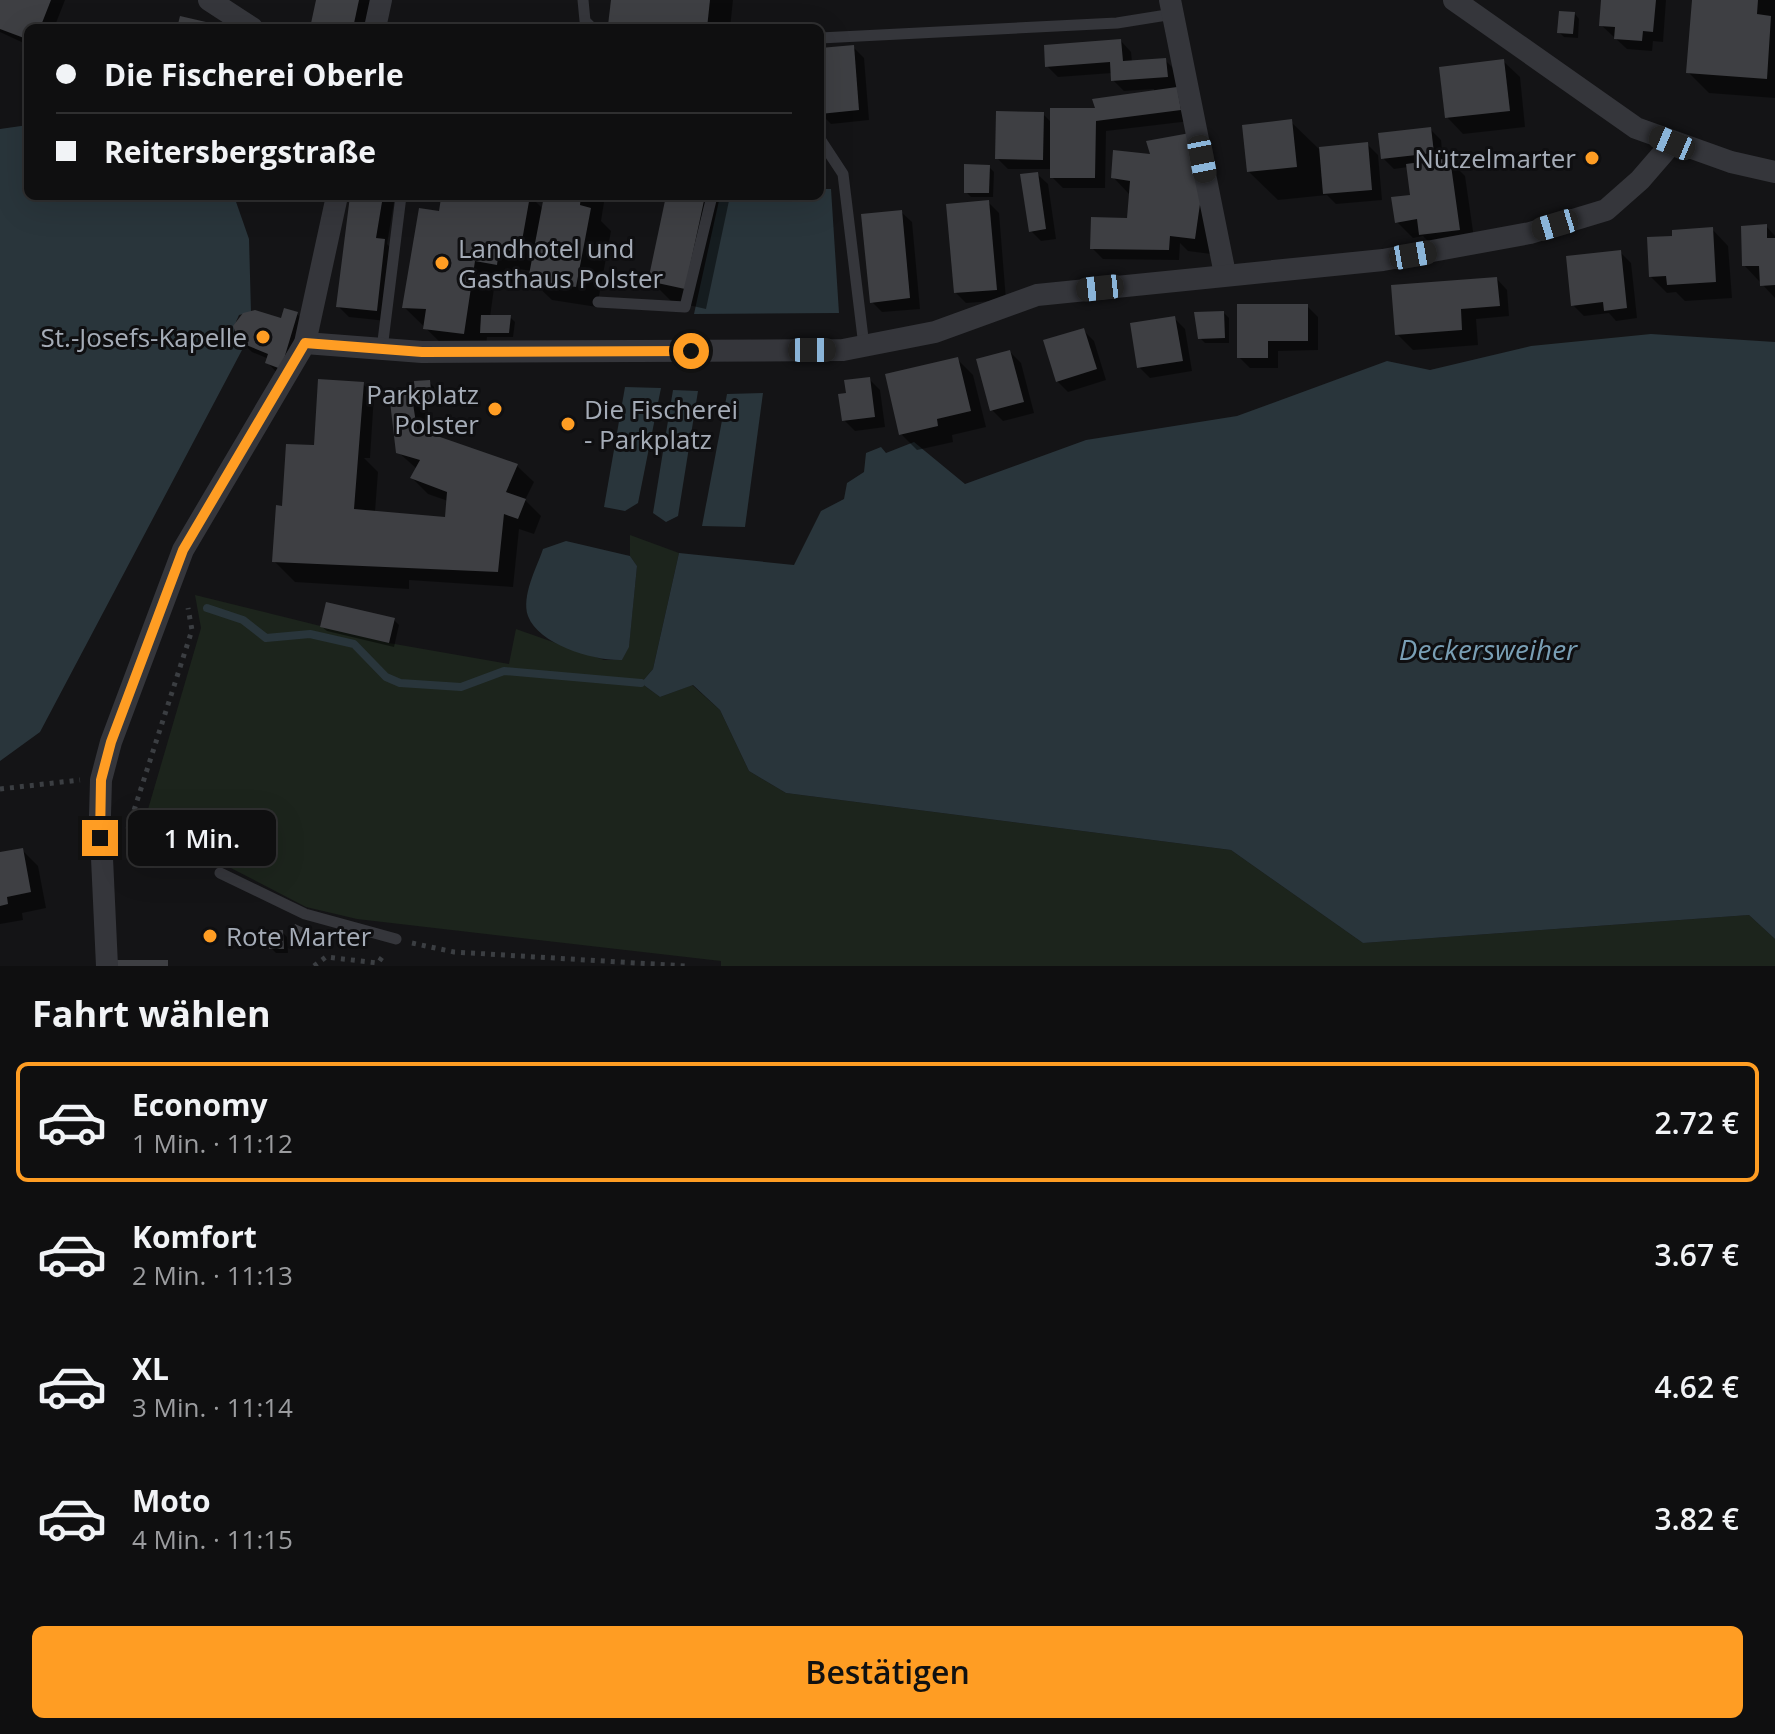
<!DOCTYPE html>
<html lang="de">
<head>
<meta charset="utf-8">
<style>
  :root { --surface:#0f0f10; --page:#1d1d1e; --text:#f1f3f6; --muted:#9b9c9f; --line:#2f2f30; --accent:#ff9d23 }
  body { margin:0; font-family:"Open Sans",sans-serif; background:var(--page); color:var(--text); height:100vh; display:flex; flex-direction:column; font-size:30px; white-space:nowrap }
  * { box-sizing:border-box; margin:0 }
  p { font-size:26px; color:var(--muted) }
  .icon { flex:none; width:44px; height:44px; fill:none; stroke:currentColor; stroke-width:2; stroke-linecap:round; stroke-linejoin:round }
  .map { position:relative; height:966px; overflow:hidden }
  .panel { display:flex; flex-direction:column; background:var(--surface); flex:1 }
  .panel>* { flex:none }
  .top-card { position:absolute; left:24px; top:24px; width:800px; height:176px; border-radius:12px; box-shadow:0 8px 32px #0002,0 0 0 2px var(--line); display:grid; align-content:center; height:176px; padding:0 32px; background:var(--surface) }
  .end { position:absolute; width:36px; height:36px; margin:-18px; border:10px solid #ff9d23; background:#111; box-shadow:0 0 0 4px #111 }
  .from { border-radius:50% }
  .bubble { position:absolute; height:56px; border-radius:12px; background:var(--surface); box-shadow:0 8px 32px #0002,0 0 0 2px var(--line); font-size:26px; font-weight:600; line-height:56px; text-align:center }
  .car { position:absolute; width:24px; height:48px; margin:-24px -12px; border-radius:10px; box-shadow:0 0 6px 2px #0007; background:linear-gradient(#222 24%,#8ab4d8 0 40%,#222 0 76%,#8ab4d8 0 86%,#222 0) }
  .top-card b { display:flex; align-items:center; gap:28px; height:76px; font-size:30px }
  .top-card b+b { border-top:2px solid var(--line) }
  .top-card i { width:20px; height:20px; background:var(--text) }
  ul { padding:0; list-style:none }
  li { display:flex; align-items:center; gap:24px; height:120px; margin:0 16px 12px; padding:0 16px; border:4px solid transparent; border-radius:12px }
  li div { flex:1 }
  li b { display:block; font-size:30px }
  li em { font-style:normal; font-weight:600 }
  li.on { border-color:var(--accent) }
  li>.icon { width:72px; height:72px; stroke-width:1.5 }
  h2 { padding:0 32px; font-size:36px; line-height:96px }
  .action { display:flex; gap:16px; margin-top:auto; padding:16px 32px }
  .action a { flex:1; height:92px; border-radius:12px; background:var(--accent); color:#111; font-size:32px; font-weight:600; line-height:92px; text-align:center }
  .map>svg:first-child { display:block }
  .green { fill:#1c241c }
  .water { fill:#29353b }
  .shadow { fill:#0007 }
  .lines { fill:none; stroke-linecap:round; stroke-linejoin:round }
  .stream { stroke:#29353b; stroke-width:8 }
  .building { fill:#3e3f43 }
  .path { stroke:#3b3e42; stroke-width:5; stroke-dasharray:4 6; stroke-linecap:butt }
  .lane { stroke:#35363b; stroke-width:11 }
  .street { stroke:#35363b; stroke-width:22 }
  .route { stroke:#ff9d23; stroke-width:10 }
  .poi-dot { fill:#ff9d23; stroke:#0f0f11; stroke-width:3 }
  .labels { text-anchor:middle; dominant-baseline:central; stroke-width:6; stroke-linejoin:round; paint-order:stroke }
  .poi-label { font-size:26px; fill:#a5acb7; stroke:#0f0f11; text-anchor:end }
  .water-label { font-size:28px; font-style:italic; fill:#799fb5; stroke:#0f0f11 }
</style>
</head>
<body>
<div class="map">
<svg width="1775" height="966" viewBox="0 0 1775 966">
  <rect width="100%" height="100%" fill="#141416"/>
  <path class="green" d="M 630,535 L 679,553 L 653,669 L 641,683 L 660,697 L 692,685 L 720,710 L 749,771 L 786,793 L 1231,850 L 1363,943 L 1749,915 L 1775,939 L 1775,966 L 721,966 L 721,961 L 357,919 L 306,907 L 144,823 L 201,628 L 195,595 L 389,643 L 509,664 L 516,629 L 604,660 L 622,660 L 629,646 L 637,566 L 630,556 Z"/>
  <g class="water">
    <path d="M 28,125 L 28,196 L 234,196 L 249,239 L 251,312 L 239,315 C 232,330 231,337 242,350 L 40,732 L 0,761 L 0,129 Z"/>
    <path d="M 820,189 L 831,189 L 839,313 L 694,314 L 720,196 L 820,196 Z"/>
    <path d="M 1651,334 L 1775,342 L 1775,939 L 1749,915 L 1363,943 L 1231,850 L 786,793 L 749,771 L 720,710 L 693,685 L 660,697 L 641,683 L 653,669 L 679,553 L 794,565 L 821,511 L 844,499 L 847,483 L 864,472 L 866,453 L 881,447 L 886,453 L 914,442 L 965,484 L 1086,440 L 1237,416 L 1387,361 L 1430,370 L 1531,346 Z"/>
    <path d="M 625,387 L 661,388 L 638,503 L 625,511 L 604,507 Z"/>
    <path d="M 673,390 L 698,391 L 678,516 L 666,522 L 653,513 Z"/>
    <path d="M 763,393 L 745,527 L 702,526 L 727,394 Z"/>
    <path d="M 566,541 L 630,556 L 637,566 L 629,647 L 622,660 C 594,661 539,645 528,616 C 521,596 537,567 543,549 Z"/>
  </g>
  <g class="shadow">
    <path d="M 0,0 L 65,0 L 54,28 L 28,28 L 28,45 L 0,32 Z"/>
    <path d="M 318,0 L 378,0 L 372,28 L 312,28 Z"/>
    <path d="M 613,0 L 733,0 L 730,28 L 614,28 L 610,24 Z"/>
    <path d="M 1603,0 L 1666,0 L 1663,42 L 1653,41 L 1652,51 L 1627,49 L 1601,25 Z"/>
    <path d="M 1693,0 L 1775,0 L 1775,98 L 1709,93 L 1688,72 Z"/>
    <path d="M 1575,14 L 1579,19 L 1578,38 L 1564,37 L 1559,32 Z"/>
    <path d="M 1121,41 L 1131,52 L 1132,62 L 1165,60 L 1176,71 L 1190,121 L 1106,131 L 1105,188 L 1063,188 L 1052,177 L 1052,169 L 1008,169 L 997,158 L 1043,114 L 1052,123 L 1154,92 L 1154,89 L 1124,91 L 1113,80 L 1112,73 L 1058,77 L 1047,66 Z"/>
    <path d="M 853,47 L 864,58 L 869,120 L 831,124 L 820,113 L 820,50 Z"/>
    <path d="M 1503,61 L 1520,77 L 1525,127 L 1463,134 L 1447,117 Z"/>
    <path d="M 1291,122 L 1319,149 L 1367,144 L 1378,155 L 1382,200 L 1336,204 L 1327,195 L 1278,200 L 1248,171 Z"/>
    <path d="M 1430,129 L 1441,140 L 1443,161 L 1449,160 L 1465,176 L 1475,245 L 1437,250 L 1423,236 L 1413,238 L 1397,222 L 1412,197 L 1408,167 L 1394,169 L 1383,158 Z"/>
    <path d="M 1205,151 L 1211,254 L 1188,251 L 1180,243 L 1179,260 L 1103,259 L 1092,248 L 1128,220 L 1129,194 L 1113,177 L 1153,156 Z"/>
    <path d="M 989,167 L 994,172 L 993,197 L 971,197 L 966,192 Z"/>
    <path d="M 1037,174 L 1048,184 L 1056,239 L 1041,241 L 1031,231 Z"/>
    <path d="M 353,196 L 395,196 L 387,244 L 394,252 L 387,321 L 349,317 L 338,306 Z"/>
    <path d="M 456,196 L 530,196 L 543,209 L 546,196 L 605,196 L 601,221 L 611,231 L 597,307 L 552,300 L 530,279 L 532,271 L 519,269 L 518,285 L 495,281 L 490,317 L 510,317 L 515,322 L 513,337 L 487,337 L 485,354 L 447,349 L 404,307 L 441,214 Z"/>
    <path d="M 665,196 L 730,196 L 706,309 L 671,301 L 650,280 L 668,197 Z"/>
    <path d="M 989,203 L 999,213 L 1006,300 L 966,303 L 955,292 Z"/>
    <path d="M 901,212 L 912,222 L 920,309 L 882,312 L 872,302 Z"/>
    <path d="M 1766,226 L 1775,236 L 1775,298 L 1744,265 Z"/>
    <path d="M 1712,229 L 1728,246 L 1732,298 L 1685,301 L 1676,292 L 1667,293 L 1651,277 L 1674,238 Z"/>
    <path d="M 1620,252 L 1631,263 L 1637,318 L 1616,321 L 1609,313 L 1584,316 L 1573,305 Z"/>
    <path d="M 1497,279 L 1507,290 L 1509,316 L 1476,319 L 1478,345 L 1413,350 L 1397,334 Z"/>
    <path d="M 1307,306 L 1318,317 L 1318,350 L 1278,351 L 1278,368 L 1250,368 L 1239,357 Z"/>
    <path d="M 1224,313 L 1229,318 L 1229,343 L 1205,343 L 1200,338 Z"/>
    <path d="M 297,314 L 308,325 L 278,374 L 268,363 L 269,359 L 252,352 L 240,341 Z"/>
    <path d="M 1174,318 L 1185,329 L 1192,371 L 1150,378 L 1139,367 Z"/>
    <path d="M 1083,330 L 1094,341 L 1106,380 L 1068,392 L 1057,381 Z"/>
    <path d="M 1010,352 L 1021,363 L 1034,413 L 1003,421 L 992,410 Z"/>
    <path d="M 957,359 L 973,375 L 986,427 L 952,435 L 953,442 L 917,450 L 901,434 Z"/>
    <path d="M 869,379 L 880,390 L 885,427 L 855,431 L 844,420 Z"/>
    <path d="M 429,382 L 434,387 L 436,404 L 422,405 L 427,410 L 431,436 L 517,466 L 534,482 L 525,500 L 541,516 L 534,534 L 519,529 L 513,587 L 409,580 L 409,589 L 295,582 L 274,561 L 284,508 L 319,448 L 363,384 L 374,395 L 370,458 L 364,458 L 378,472 L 375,512 L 447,519 L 448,501 L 428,494 L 412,478 L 417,469 L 398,452 L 411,393 L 417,400 Z"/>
    <path d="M 394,620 L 399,625 L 394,647 L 327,631 L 322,627 Z"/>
    <path d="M 22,850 L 38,866 L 46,908 L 22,913 L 23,920 L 0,924 L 0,854 Z"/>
    <path d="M 282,932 L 287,937 L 288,953 L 276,953 L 271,948 Z"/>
    <path d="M 309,933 L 314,938 L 311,945 L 293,934 Z"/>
  </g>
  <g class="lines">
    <path class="stream" d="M 207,608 L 243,620 L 266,638 L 310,634 L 354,644 L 386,677 L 400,683 L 461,687 L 504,671 L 641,683"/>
  </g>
  <g class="building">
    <path d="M 0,0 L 51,0 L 40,28 L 28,28 L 24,38 L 0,29 Z"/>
    <path d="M 316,0 L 359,0 L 353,28 L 310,28 Z"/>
    <path d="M 611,0 L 710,0 L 707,28 L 608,25 Z"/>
    <path d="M 1601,0 L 1656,0 L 1653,32 L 1643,31 L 1642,41 L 1614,39 L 1615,27 L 1599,26 Z"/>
    <path d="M 1692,0 L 1758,0 L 1757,14 L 1771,16 L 1767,79 L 1686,73 Z"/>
    <path d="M 1559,11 L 1575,12 L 1573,34 L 1557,33 Z"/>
    <path d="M 180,16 L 219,25 L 218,28 L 177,28 Z"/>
    <path d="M 1121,39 L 1123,61 L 1166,58 L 1168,77 L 1111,81 L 1110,62 L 1045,67 L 1044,45 Z"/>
    <path d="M 854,45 L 859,110 L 820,114 L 820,48 Z"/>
    <path d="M 1504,59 L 1510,111 L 1445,118 L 1439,67 Z"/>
    <path d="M 1177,87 L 1181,110 L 1096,121 L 1095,178 L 1050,178 L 1050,108 L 1095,108 L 1092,99 Z"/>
    <path d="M 996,111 L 1044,112 L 1043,160 L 995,159 Z"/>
    <path d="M 1292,119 L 1297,167 L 1247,172 L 1242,125 Z"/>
    <path d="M 1431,127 L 1434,153 L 1381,159 L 1378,133 Z"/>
    <path d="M 1190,133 L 1203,183 L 1195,239 L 1170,236 L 1169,250 L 1090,249 L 1091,217 L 1127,218 L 1130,181 L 1111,178 L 1113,150 L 1150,154 L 1146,141 Z"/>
    <path d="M 1368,142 L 1372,190 L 1323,194 L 1319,147 Z"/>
    <path d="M 1450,158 L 1460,230 L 1419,235 L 1417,219 L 1395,223 L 1391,197 L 1410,195 L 1406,164 Z"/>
    <path d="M 964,164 L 990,165 L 989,193 L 964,193 Z"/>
    <path d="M 1038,172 L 1046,229 L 1029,232 L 1020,174 Z"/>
    <path d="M 350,196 L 383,196 L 376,238 L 385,239 L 377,311 L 336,307 Z"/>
    <path d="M 449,196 L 530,196 L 520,252 L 499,249 L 497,265 L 475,261 L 464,334 L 423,329 L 426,309 L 402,308 L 419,208 L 439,211 L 441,198 Z"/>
    <path d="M 544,196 L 581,196 L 580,205 L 591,208 L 576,287 L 528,280 Z"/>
    <path d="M 666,196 L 705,196 L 685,289 L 648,281 Z"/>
    <path d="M 989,200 L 997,290 L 954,293 L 946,204 Z"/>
    <path d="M 902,210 L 910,298 L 870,303 L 861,214 Z"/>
    <path d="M 1767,224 L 1767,238 L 1775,238 L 1775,285 L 1760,286 L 1759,266 L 1742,266 L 1741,226 Z"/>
    <path d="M 1713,227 L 1716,282 L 1667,285 L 1666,276 L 1649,277 L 1647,237 L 1672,236 L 1672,230 Z"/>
    <path d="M 1621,250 L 1627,308 L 1604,311 L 1603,302 L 1571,306 L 1566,256 Z"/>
    <path d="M 1497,277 L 1500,306 L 1461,309 L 1462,330 L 1395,335 L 1391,285 Z"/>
    <path d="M 1237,304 L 1308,304 L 1308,341 L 1268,341 L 1268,358 L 1237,358 Z"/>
    <path d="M 284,308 L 298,312 L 281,369 L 265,363 L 268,354 L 239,342 L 233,326 L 243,313 L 255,310 L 281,318 Z"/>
    <path d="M 1224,311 L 1225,338 L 1198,339 L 1194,312 Z"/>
    <path d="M 481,315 L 511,315 L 509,333 L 480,333 Z"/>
    <path d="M 1175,316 L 1183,361 L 1137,368 L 1130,323 Z"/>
    <path d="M 1084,328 L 1097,369 L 1056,382 L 1043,340 Z"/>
    <path d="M 1010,350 L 1024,402 L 990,411 L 976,359 Z"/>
    <path d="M 958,357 L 971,411 L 937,419 L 938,426 L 899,435 L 885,374 Z"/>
    <path d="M 870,377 L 875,417 L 842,421 L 838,394 L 846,393 L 844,380 Z"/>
    <path d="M 318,379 L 364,382 L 354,509 L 445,517 L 447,492 L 410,478 L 420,460 L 396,453 L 389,393 L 411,391 L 417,429 L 518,464 L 506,492 L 526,499 L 518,519 L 504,514 L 498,572 L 272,562 L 276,505 L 282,506 L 286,444 L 314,445 Z"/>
    <path d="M 430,380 L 432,400 L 415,401 L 414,381 Z"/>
    <path d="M 326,602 L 395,618 L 389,643 L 320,627 Z"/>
    <path d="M 23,848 L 31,892 L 7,897 L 8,904 L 0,906 L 0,852 Z"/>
    <path d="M 295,924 L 310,931 L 306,942 L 290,935 Z"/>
    <path d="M 269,930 L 283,930 L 284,949 L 269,949 Z"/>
    <rect x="117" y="960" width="51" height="6"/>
  </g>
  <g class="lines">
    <g class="path">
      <path d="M 0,789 L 80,780"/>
      <path d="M 127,828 L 204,865"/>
      <path d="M 128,829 L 192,630 L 188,608"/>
      <path d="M 412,943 L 454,952 L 686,966"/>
      <path d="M 314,966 L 326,957 L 378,963 L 385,953"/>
    </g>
    <g class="lane">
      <path d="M 583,0 L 585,21 L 592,28"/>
      <path d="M 820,38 L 1117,23 L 1173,14"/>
      <path d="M 820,139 L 843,174 L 864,346"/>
      <path d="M 598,302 L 685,307 L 712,196"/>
      <path d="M 382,349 L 401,196"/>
      <path d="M 220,873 L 305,914 L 396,939"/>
    </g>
    <g class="street">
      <path d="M 209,0 L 252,28"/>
      <path d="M 1170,0 L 1225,274"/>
      <path d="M 1454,0 L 1636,128 L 1731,162 L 1775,172"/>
      <path d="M 375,28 L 381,0"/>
      <path d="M 305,343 L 422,352 L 843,350 L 935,332 L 1037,295 L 1383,260 L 1530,233 L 1606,210 L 1640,180 L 1672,143"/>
      <path d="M 107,966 L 100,815 L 101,780 L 111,742 L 183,550 L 305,343 L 337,196"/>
    </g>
  </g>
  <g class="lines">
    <path class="route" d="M 100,838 L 101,780 L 111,742 L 183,550 L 305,343 L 422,352 L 691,351"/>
  </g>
  <g class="poi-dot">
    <circle cx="1592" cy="158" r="8"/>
    <circle cx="442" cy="263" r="8"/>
    <circle cx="263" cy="337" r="8"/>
    <circle cx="495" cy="409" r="8"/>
    <circle cx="568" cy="424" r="8"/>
    <circle cx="210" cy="936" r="8"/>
  </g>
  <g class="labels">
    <g class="poi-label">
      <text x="1576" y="158">Nützelmarter</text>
      <text x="458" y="248" text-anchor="start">Landhotel und<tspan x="458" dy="30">Gasthaus Polster</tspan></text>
      <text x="247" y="337">St.-Josefs-Kapelle</text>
      <text x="479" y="394">Parkplatz<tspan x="479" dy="30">Polster</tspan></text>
      <text x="584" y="409" text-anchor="start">Die Fischerei<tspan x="584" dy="30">- Parkplatz</tspan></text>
      <text x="226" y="936" text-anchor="start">Rote Marter</text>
    </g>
    <g class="water-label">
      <text x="1488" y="649">Deckersweiher</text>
    </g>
  </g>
</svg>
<i class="end from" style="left:691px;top:351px"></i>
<i class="end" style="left:100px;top:838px"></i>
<div class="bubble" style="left:128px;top:810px;width:148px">1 Min.</div>
<i class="car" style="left:1672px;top:143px;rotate:293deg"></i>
<i class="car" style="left:1202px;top:159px;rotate:169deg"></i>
<i class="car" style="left:1555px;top:225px;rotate:253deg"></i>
<i class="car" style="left:1413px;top:255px;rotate:80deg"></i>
<i class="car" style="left:1100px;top:288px;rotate:264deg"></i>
<i class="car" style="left:812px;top:350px;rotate:90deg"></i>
<div class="top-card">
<b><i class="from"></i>Die Fischerei Oberle</b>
<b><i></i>Reitersbergstraße</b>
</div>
</div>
<section class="panel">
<h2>Fahrt wählen</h2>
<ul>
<li class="on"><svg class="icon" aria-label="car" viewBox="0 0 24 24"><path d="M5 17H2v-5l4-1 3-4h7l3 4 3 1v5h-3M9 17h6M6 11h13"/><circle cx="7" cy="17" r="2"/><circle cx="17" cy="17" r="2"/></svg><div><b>Economy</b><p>1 Min. · 11:12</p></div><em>2.72 €</em></li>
<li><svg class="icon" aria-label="car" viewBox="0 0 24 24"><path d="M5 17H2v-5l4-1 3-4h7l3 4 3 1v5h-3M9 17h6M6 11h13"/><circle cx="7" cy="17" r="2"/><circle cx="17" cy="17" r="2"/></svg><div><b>Komfort</b><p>2 Min. · 11:13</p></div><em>3.67 €</em></li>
<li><svg class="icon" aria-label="car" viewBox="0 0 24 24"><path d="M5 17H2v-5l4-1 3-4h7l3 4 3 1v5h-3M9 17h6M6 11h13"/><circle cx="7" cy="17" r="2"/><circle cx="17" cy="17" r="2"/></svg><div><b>XL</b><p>3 Min. · 11:14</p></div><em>4.62 €</em></li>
<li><svg class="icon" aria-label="car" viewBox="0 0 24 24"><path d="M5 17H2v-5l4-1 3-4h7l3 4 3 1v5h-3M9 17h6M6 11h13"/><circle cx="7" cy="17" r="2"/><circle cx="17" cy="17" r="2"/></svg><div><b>Moto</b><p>4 Min. · 11:15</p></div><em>3.82 €</em></li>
</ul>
<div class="action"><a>Bestätigen</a></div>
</section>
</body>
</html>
